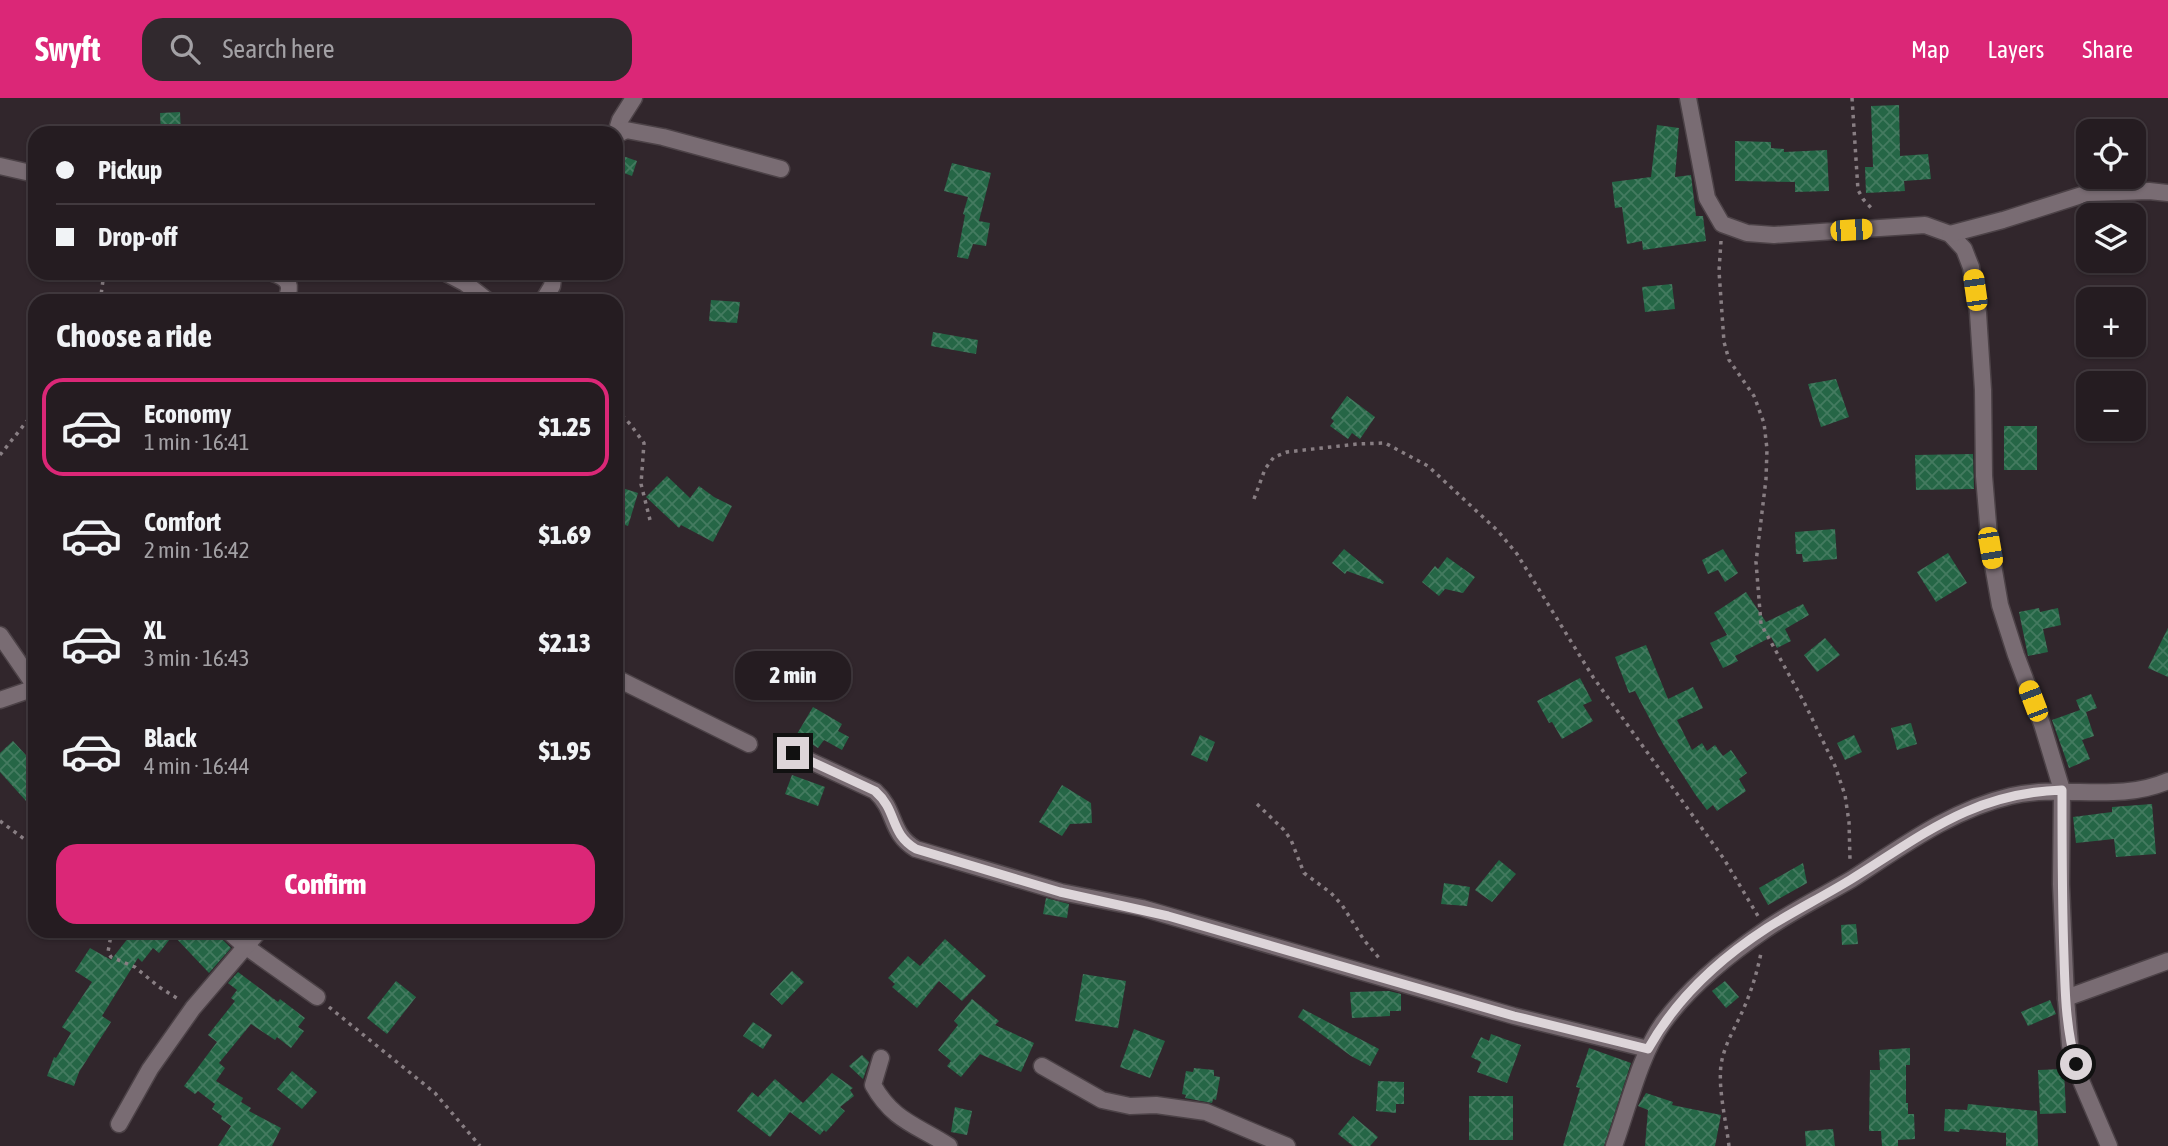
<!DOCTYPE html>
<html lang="en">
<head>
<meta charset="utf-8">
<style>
  :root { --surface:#251c21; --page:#31292e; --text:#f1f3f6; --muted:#a3a1a5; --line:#423a3f; --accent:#db2777 }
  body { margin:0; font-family:"Asap Condensed",sans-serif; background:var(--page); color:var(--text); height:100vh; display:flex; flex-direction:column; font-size:26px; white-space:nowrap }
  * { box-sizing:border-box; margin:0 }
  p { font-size:23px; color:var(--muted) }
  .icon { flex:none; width:38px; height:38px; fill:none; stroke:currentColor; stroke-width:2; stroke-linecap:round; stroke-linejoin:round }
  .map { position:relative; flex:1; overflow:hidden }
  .panel { position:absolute; left:28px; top:196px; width:595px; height:644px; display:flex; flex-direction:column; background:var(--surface); border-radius:21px; box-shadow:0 2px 5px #0004,0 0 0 2px var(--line) }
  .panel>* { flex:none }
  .top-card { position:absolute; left:28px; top:28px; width:595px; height:154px; border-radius:21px; box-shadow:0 2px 5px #0004,0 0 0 2px var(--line); display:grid; align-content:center; height:154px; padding:0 28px; background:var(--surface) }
  .fabs { position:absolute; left:2076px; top:21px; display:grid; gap:14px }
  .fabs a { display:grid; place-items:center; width:70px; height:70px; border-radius:14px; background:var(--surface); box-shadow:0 2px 5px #0004,0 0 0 2px var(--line); font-size:35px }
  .end { position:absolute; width:32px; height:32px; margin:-16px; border:9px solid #ddd5d9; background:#111; box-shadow:0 0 0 4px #111 }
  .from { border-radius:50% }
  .bubble { position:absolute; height:49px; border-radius:21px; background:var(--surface); box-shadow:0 2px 5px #0004,0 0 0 2px var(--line); font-size:23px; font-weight:800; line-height:49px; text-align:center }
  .car { position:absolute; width:21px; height:42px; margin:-21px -10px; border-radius:9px; box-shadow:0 0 5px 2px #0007; background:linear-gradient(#f5c518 24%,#345 0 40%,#f5c518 0 76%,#345 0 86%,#f5c518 0) }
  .top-card b { display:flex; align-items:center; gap:24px; height:66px; font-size:26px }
  .top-card b+b { border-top:2px solid var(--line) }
  .top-card i { width:18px; height:18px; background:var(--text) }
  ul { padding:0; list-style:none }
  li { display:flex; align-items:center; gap:21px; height:98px; margin:0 14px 10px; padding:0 14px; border:4px solid transparent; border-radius:21px }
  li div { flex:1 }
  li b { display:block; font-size:26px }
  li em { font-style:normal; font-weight:800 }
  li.current { border-color:var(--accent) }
  li>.icon { width:63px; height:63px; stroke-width:1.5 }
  h2 { padding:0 28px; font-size:32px; line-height:84px }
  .action { display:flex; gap:14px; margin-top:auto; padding:14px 28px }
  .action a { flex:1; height:80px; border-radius:21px; background:var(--accent); color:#fff; font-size:28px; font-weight:800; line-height:80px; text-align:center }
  header { display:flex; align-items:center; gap:42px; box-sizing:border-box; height:98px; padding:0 35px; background:var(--accent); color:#fff }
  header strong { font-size:33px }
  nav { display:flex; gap:38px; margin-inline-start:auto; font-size:24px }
  .search { width:490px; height:63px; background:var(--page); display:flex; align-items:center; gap:18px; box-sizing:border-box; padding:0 24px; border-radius:21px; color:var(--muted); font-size:26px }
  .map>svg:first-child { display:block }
  .building { fill:url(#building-cross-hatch) }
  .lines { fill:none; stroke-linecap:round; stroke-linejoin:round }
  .minor-casing { stroke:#4c4247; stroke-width:19 }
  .path { stroke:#887e83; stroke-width:3.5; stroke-dasharray:3.5 5; stroke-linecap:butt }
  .minor { stroke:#796c73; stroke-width:16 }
  .route { stroke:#ddd5d9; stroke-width:9 }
</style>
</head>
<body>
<header>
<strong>Swyft</strong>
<div class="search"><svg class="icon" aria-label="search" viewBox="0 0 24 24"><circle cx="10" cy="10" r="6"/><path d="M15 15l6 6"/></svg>Search here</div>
<nav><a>Map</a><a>Layers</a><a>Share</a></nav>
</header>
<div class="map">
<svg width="2168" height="1048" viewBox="0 0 2168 1048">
  <defs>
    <pattern id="building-cross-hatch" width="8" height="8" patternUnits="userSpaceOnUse" patternTransform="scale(1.75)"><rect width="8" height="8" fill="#256646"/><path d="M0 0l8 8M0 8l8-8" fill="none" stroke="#447b60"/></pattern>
  </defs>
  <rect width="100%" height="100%" fill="#31262c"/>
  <g class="building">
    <path d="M 1899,7 L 1900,58 L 1928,56 L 1931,81 L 1904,83 L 1905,93 L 1866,95 L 1865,69 L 1873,69 L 1871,8 Z"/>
    <path d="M 180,14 L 181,35 L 161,35 L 160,15 Z"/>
    <path d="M 1657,27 L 1679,30 L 1675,79 L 1691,77 L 1696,118 L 1703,118 L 1706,143 L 1643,152 L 1642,143 L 1627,146 L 1622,109 L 1615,110 L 1612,84 L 1651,79 Z"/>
    <path d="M 1735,43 L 1771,44 L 1771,50 L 1784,51 L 1784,54 L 1827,52 L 1829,93 L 1795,94 L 1795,84 L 1735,83 Z"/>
    <path d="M 620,57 L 637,63 L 632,78 L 616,72 Z"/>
    <path d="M 952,65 L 991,75 L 979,123 L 990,125 L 986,148 L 973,146 L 968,161 L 957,159 L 965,117 L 963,116 L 968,99 L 944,93 Z"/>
    <path d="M 1672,186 L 1675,211 L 1645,214 L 1642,189 Z"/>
    <path d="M 711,202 L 740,204 L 737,225 L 709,223 Z"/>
    <path d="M 933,234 L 978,242 L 976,256 L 931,248 Z"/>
    <path d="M 1836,281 L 1849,319 L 1821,329 L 1808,286 Z"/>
    <path d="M 1347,298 L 1375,319 L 1360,341 L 1352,335 L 1348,341 L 1330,328 L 1334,323 L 1331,320 Z"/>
    <rect x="2004" y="328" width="33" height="44"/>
    <path d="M 1973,356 L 1974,391 L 1916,392 L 1915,357 Z"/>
    <path d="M 667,378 L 690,400 L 699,388 L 714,399 L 732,408 L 713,444 L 681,427 L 679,430 L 646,399 Z"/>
    <path d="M 616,388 L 638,395 L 628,428 L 616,424 Z"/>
    <path d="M 1835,431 L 1837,461 L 1803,464 L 1802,456 L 1796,456 L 1795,434 Z"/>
    <path d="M 1344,451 L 1384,484 L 1383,486 L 1347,473 L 1345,476 L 1332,465 Z"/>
    <path d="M 1723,451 L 1738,475 L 1725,484 L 1718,472 L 1708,476 L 1702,462 Z"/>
    <path d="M 1948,455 L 1967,485 L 1936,504 L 1917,474 Z"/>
    <path d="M 1447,459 L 1475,479 L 1463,495 L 1445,491 L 1439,498 L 1422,484 L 1435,468 L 1438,471 Z"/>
    <path d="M 1746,494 L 1766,524 L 1803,506 L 1809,517 L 1785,531 L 1791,543 L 1777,550 L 1771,539 L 1735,558 L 1738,563 L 1723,570 L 1710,545 L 1727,537 L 1714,515 Z"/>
    <path d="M 2039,510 L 2040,514 L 2058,510 L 2061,527 L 2043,531 L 2048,554 L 2028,558 L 2019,514 Z"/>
    <path d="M 2168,530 L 2168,579 L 2148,570 Z"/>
    <path d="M 1825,540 L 1840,557 L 1817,574 L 1804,557 Z"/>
    <path d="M 1646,547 L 1668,601 L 1693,589 L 1703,610 L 1677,622 L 1692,652 L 1702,645 L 1707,653 L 1715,647 L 1723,658 L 1731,652 L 1747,675 L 1739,681 L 1746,693 L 1717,713 L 1713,707 L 1707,712 L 1695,696 L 1663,646 L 1635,593 L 1629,595 L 1615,559 Z"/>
    <path d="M 1580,580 L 1592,603 L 1583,607 L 1593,623 L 1562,641 L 1552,624 L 1549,625 L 1537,603 Z"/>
    <path d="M 2091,596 L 2097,610 L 2086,614 L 2094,638 L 2082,642 L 2090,661 L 2069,670 L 2052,622 L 2080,612 L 2076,602 Z"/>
    <path d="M 813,609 L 842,626 L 838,633 L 849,639 L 842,652 L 824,642 L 818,650 L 797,636 Z"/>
    <path d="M 1911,625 L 1917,646 L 1897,652 L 1891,630 Z"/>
    <path d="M 1200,637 L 1215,644 L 1207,664 L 1191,657 Z"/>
    <path d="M 1854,637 L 1862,654 L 1845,662 L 1837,645 Z"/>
    <path d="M 13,643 L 35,667 L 35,713 L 0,674 L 0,655 Z"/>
    <path d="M 792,677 L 825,689 L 818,708 L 785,696 Z"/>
    <path d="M 1062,687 L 1091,705 L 1092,725 L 1070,726 L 1062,738 L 1039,724 Z"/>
    <path d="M 2152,706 L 2156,756 L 2116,759 L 2114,741 L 2076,745 L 2073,719 L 2112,714 L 2112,709 Z"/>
    <path d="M 1499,762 L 1516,776 L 1492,804 L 1475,792 Z"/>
    <path d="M 1803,765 L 1807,785 L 1768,807 L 1759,790 Z"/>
    <path d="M 1444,785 L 1470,789 L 1467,808 L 1441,806 Z"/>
    <path d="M 1046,800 L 1069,806 L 1067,820 L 1043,816 Z"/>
    <path d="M 1856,826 L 1858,846 L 1842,847 L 1841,827 Z"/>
    <path d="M 130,833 L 218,833 L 221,840 L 231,850 L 209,875 L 173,837 L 159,855 L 153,850 L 142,864 L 138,860 L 102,918 L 111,924 L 79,974 L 74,988 L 47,978 L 54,959 L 56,960 L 71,935 L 62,929 L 92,884 L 75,873 L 90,850 L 111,862 L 132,835 Z"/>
    <path d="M 945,841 L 986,878 L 962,903 L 939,883 L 917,910 L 892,889 L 895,886 L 888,880 L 908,858 L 920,868 Z"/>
    <path d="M 792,873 L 804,884 L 782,907 L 770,896 Z"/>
    <path d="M 238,874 L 278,904 L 280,901 L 305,920 L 298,929 L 304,933 L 291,950 L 277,939 L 275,942 L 251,926 L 219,965 L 225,970 L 216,983 L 243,1000 L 241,1004 L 251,1010 L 249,1013 L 281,1030 L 272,1048 L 218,1048 L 231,1028 L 221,1021 L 222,1018 L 212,1011 L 215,1006 L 198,993 L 195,996 L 184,988 L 217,944 L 208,937 L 235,903 L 231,900 L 237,892 L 228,885 Z"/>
    <path d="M 1083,876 L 1126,883 L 1118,930 L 1075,923 Z"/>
    <path d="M 396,883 L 416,899 L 387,936 L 367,920 Z"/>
    <path d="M 1725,883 L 1739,899 L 1726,910 L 1712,893 Z"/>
    <path d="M 1389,893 L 1401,896 L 1401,913 L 1390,913 L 1390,918 L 1352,920 L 1350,894 Z"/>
    <path d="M 972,901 L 999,923 L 995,927 L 1034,945 L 1021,974 L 980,956 L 961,979 L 947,968 L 951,963 L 938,952 L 958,927 L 954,923 Z"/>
    <path d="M 2050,902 L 2056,916 L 2028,928 L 2021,914 Z"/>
    <path d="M 1303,911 L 1379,951 L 1370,968 L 1351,958 L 1298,919 Z"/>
    <path d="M 753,924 L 772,937 L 763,951 L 743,938 Z"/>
    <path d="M 1134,931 L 1165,943 L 1150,980 L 1120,969 Z"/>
    <path d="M 1491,936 L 1521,947 L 1507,985 L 1477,974 L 1481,964 L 1471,959 L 1481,939 L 1489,943 Z"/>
    <path d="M 1589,950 L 1631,965 L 1604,1048 L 1563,1048 L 1580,990 L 1576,989 Z"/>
    <path d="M 1910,950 L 1910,967 L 1906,967 L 1906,1005 L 1908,1005 L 1908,1016 L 1914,1016 L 1915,1041 L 1898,1042 L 1898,1048 L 1882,1048 L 1881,1033 L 1869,1033 L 1870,972 L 1880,972 L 1879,952 Z"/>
    <path d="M 862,957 L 869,964 L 863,981 L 849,968 Z"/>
    <path d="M 1194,970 L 1214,972 L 1214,978 L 1220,979 L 1216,1002 L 1213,1001 L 1212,1005 L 1185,1000 L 1186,997 L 1182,996 L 1186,973 L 1193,974 Z"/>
    <path d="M 2064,971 L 2066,1015 L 2040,1016 L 2038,972 Z"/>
    <path d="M 292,973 L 317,994 L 302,1011 L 277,991 Z"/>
    <path d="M 832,975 L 853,990 L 850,992 L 854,998 L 840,1009 L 845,1013 L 826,1034 L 824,1032 L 820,1037 L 790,1014 L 770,1039 L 737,1013 L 752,994 L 758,999 L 775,981 L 803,1005 Z"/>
    <path d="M 1378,983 L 1404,984 L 1404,1006 L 1396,1006 L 1396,1015 L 1376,1013 Z"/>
    <path d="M 1646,995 L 1673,1004 L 1672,1007 L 1721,1017 L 1715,1048 L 1645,1048 L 1648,1012 L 1638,1008 Z"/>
    <rect x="1469" y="998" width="44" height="44"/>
    <path d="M 1968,1006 L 2037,1013 L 2038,1048 L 2006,1048 L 2006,1035 L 1960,1031 L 1959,1034 L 1944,1033 L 1945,1011 L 1967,1012 Z"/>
    <path d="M 955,1009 L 972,1013 L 967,1037 L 951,1034 Z"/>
    <path d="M 1353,1018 L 1378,1039 L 1370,1048 L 1353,1048 L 1338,1036 Z"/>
    <path d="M 1833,1031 L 1835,1048 L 1806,1048 L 1805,1033 Z"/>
  </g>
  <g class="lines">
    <g class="minor-casing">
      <g id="minor">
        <path d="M 1688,0 L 1707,100 L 1722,126 L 1747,135 L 1774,137 L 1925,127 L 1950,136 L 1964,151 L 1971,169 L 1978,215 L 1983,292 L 1984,378 L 1990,450 L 2000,507 L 2016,557 L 2042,626 L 2062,692 L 2061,786 L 2066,900 L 2070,947 L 2082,985 L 2109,1048"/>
        <path d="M 616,35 L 620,22 L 634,0"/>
        <path d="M 616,37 L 626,32 L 663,39 L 781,71"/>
        <path d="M 0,68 L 35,76"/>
        <path d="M 1950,136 L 2003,122 L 2088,95 L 2149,93 L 2168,95"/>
        <path d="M 273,175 C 289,181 293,187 285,203"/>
        <path d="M 446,175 L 465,185 L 488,203"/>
        <path d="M 543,203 L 552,188 L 554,175"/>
        <path d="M 0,537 L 35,588"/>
        <path d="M 616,580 L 749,646"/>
        <path d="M 0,602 L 35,590"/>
        <path d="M 793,655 L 875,693 C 897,713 889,735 916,751 L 1061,794 L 1142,810 L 1514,918 L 1648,951"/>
        <path d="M 228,833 L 245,848 L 317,899"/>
        <path d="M 2066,900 L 2168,863"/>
        <path d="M 881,960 L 873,987 C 893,1023 917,1027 949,1048"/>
        <path d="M 1042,968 L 1102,1002 L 1130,1008 L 1156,1007 L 1206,1014 L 1287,1048"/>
        <path d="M 119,1026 L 150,971 L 193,910 L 259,833"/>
        <path d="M 1614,1048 C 1628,1010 1640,957 1663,925 C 1690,888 1727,858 1765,832 C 1792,813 1823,798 1852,781 C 1903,748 1951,712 2011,698 C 2064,686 2117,705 2168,683"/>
      </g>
    </g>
    <g class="path">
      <path d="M 1852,0 L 1858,92 L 1863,101 L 1873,112"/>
      <path d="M 1721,143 L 1719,173 L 1724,244 L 1729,262 L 1754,298 L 1764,325 L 1767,351 L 1766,381 L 1756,464 L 1761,526 L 1804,604 L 1835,668 L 1845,697 L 1849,724 L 1850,762"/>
      <path d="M 98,203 L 101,197 L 104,175"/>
      <path d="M 616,311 L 630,326 L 644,345 L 641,386 L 650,422"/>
      <path d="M 0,357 L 35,313"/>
      <path d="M 1254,401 L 1265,371 L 1274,359 L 1287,354 L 1357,346 L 1385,345 L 1428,368 L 1498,433 L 1517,456 L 1593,579 L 1724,761 L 1758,818"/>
      <path d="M 1257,706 L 1284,732 L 1291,742 L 1304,775 L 1331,795 L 1342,807 L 1364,842 L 1379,860"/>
      <path d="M 0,723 L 35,749"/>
      <path d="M 109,833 L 111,837 L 108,854 L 111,859 L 135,869 L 159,889 L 180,902"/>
      <path d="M 329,909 L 435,995 L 480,1048"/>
      <path d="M 1729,1048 C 1726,1023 1718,991 1721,967 C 1724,947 1735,930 1743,912 C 1751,894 1757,875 1761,855"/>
    </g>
    <use href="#minor" class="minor"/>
  </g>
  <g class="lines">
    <path class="route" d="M 793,655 L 875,693 C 898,713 889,735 916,751 L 1060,794 L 1168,818 L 1514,918 L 1648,951 C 1676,901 1719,861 1767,830 C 1794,813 1822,799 1850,782 C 1923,737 1972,695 2062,692 C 2062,748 2062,804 2064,859 C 2065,895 2066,931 2076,966"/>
  </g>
</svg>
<div class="fabs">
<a><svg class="icon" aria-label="locate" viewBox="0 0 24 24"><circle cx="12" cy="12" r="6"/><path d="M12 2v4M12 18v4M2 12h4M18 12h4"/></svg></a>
<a><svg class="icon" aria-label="layers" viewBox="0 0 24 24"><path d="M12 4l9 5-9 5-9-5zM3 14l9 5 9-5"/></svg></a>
<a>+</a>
<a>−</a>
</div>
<i class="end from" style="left:2076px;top:966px"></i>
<i class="end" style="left:793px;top:655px"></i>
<div class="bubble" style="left:735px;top:553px;width:116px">2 min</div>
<i class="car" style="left:1851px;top:132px;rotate:86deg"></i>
<i class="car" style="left:1975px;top:192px;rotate:352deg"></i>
<i class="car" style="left:1990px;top:450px;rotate:170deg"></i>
<i class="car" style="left:2033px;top:603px;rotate:339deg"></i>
<div class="top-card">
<b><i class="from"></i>Pickup</b>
<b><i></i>Drop-off</b>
</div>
<section class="panel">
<h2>Choose a ride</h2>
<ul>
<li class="current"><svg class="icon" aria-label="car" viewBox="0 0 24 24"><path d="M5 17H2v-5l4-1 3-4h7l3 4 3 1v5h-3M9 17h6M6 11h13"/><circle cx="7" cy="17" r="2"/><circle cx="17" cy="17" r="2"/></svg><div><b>Economy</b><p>1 min · 16:41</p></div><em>$1.25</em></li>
<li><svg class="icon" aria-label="car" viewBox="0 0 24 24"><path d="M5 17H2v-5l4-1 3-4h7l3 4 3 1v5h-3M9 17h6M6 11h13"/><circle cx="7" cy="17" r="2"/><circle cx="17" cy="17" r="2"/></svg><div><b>Comfort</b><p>2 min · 16:42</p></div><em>$1.69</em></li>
<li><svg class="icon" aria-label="car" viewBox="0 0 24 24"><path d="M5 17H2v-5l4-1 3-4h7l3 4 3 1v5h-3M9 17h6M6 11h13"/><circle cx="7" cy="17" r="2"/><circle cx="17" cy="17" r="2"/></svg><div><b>XL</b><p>3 min · 16:43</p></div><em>$2.13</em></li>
<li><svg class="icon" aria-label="car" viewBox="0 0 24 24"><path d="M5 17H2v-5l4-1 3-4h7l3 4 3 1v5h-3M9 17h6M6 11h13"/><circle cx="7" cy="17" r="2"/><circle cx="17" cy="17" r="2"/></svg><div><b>Black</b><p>4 min · 16:44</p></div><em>$1.95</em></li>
</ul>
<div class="action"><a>Confirm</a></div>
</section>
</div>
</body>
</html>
